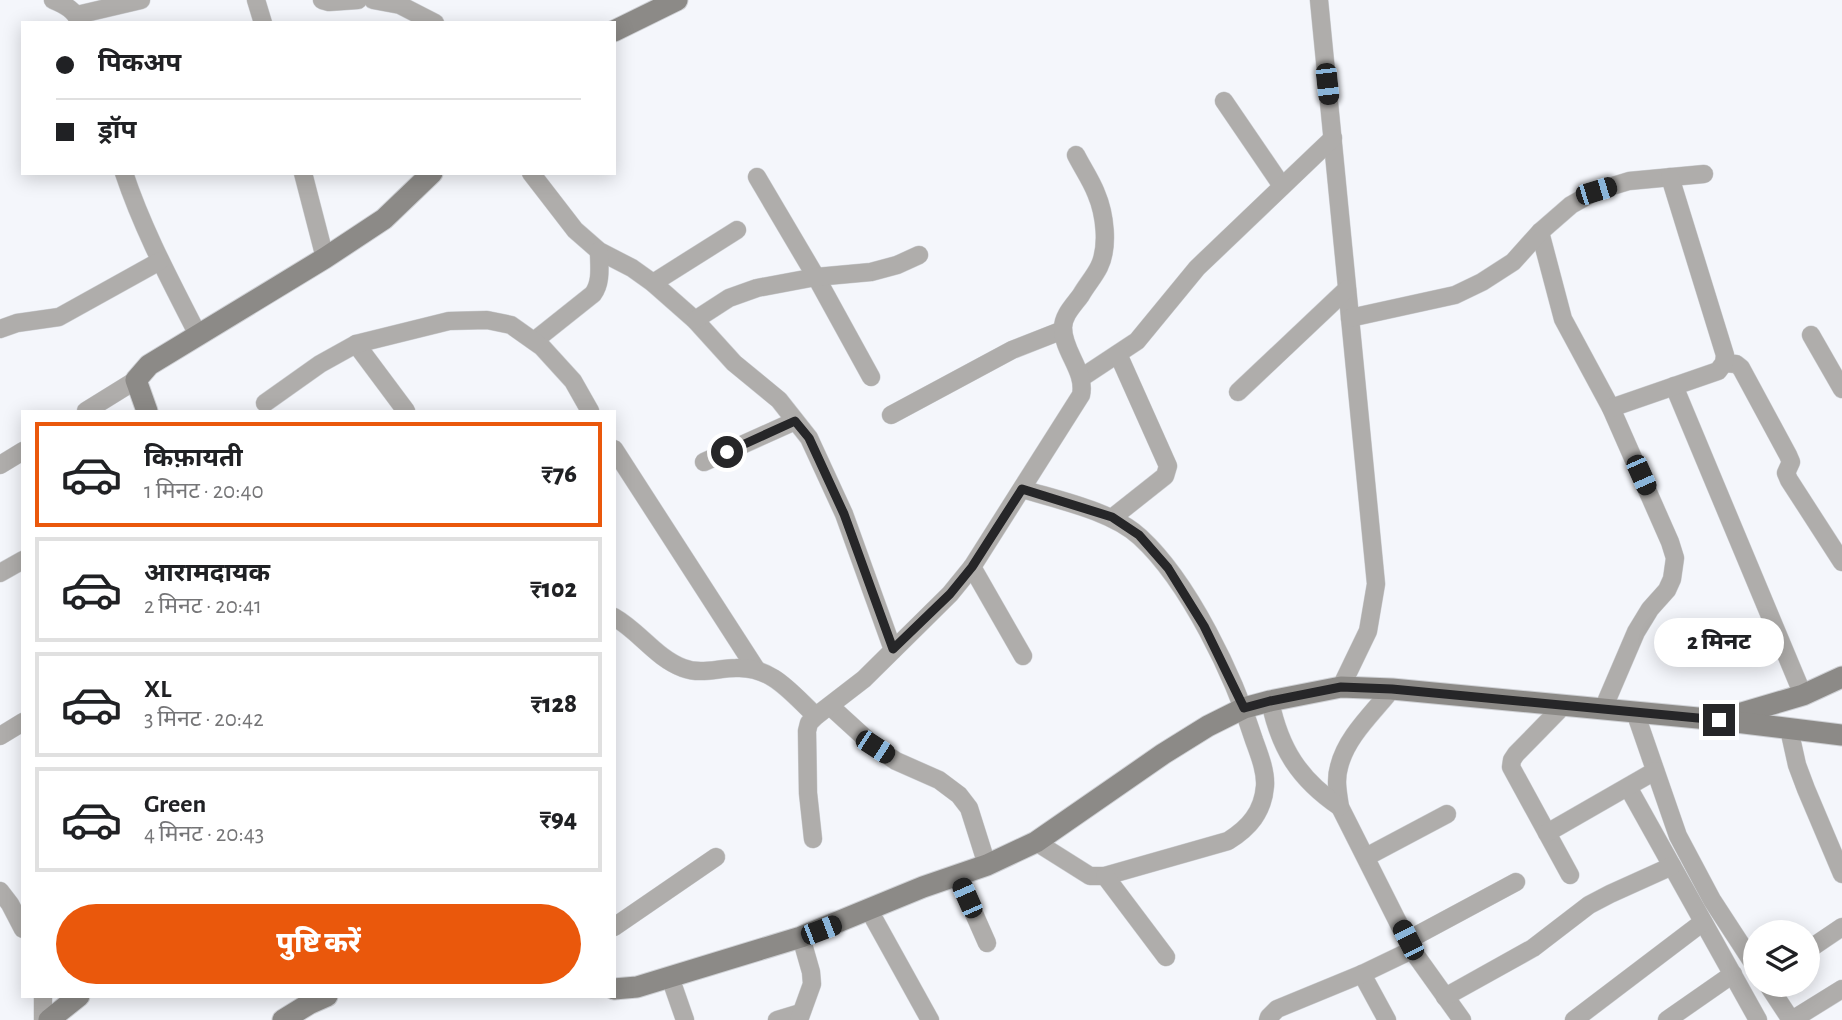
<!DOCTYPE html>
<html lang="hi">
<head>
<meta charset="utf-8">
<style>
  :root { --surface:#fff; --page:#f6f6f6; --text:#202124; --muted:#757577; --line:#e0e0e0; --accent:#ea580c }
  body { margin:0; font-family:"Alegreya Sans","Noto Sans Devanagari",sans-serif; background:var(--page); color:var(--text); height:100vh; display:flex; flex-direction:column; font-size:26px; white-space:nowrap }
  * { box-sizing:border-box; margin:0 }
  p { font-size:23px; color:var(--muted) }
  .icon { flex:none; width:38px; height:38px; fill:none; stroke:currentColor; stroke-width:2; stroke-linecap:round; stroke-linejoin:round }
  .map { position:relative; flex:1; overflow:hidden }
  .details { position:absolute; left:21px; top:410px; width:595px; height:588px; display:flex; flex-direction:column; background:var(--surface); border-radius:0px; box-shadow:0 4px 18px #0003 }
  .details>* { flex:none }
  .banner { position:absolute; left:21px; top:21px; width:595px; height:154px; border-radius:0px; box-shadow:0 4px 18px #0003; display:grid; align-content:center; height:154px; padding:0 35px; background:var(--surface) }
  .tools { position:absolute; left:1743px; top:920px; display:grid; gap:14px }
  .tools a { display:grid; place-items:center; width:77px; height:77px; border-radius:50%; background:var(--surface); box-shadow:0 4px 18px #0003; font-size:35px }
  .end { position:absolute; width:32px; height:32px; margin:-16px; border:9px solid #262628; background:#fff; box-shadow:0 0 0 4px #fff }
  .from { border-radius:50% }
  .bubble { position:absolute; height:49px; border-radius:24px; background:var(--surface); box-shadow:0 4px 18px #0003; font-size:23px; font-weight:800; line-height:49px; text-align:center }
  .car { position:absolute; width:21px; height:42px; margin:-21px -10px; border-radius:9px; box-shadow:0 0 5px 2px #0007; background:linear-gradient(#222 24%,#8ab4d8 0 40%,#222 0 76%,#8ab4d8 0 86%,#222 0) }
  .banner b { display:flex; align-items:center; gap:24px; height:66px; font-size:26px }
  .banner b+b { border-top:2px solid var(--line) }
  .banner i { width:18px; height:18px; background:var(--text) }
  ul { padding:12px 0 0; list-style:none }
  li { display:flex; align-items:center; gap:21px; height:105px; margin:0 14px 10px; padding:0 21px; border:4px solid var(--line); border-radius:0px }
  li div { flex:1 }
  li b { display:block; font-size:26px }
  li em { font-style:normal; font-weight:800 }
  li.selected { border-color:var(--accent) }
  li>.icon { width:63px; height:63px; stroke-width:1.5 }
  .button { display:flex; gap:14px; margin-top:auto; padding:14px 35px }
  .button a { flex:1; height:80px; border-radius:42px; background:var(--accent); color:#fff; font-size:28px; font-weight:800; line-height:80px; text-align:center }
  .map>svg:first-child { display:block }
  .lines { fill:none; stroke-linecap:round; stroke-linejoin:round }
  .street-casing { stroke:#cfd1d5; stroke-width:19 }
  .secondary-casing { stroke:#cfd1d5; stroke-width:23 }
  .street { stroke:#afadab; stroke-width:18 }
  .secondary { stroke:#8c8a87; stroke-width:21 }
  .route { stroke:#262628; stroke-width:9 }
</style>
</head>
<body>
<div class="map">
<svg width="1842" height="1020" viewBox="0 0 1842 1020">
  <rect width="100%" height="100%" fill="#f4f6fb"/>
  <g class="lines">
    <g class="street-casing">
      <g id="street">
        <path d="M 53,0 C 65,5 75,10 80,23"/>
        <path d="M 256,0 L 263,23"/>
        <path d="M 322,0 L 329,2 L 358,0"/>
        <path d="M 373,0 L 400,5 L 435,23"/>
        <path d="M 1319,0 L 1376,584 L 1368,631 L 1341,687"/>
        <path d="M 77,15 L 141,0"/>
        <path d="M 1224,101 L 1282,186"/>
        <path d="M 124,173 C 143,230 171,282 198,335"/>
        <path d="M 303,173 L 325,258"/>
        <path d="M 531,173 L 575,230 L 599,251 L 632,268 L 653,283 L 695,320 L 734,363 L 779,400 L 809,438 L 844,514 L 893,650"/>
        <path d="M 757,177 L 816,277 L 871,377"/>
        <path d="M 1540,232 L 1563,319 L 1611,408 L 1670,542 L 1675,558 L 1672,579 L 1667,590 L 1650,609 L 1636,632 L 1603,709"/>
        <path d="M 653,283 L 737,230"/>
        <path d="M 1350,318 L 1455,295 L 1482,282 L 1513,262 L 1540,232 L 1571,205 L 1596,191 L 1629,181 L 1704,174"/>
        <path d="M 695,320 L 729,298 L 757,288 L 816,277 L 871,272 L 897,265 L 919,255"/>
        <path d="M 0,329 L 17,323 L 59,317 L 160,261"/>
        <path d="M 1811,335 L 1842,389"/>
        <path d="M 534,341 L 593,294 C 602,282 599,265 599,251"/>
        <path d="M 356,344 L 406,411"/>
        <path d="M 1724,363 L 1736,364 L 1741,368 L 1788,455 L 1791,462 L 1786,473 L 1789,480 L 1842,562"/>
        <path d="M 1081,378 L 1137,341 L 1197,268 L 1333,138"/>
        <path d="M 1674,386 L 1803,695"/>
        <path d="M 1238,392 L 1347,289"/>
        <path d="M 265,403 L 320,364 L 356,344 L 449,321 L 487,320 L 511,325 L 542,347 L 573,381 L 590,411"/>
        <path d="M 1611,408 L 1718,371 L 1724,363 L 1725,355 L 1670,177"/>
        <path d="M 86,411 L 136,380"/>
        <path d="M 891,415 L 1012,350 L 1063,330"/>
        <path d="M 614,449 L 756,669"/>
        <path d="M 704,462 L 795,421"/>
        <path d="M 0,465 L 23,451"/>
        <path d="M 1022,489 C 1058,500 1112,511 1140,537 C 1189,582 1234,676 1254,740 C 1259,754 1266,771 1265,786 C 1263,812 1249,828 1228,841 L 1105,876 L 1090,876 L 1036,842"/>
        <path d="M 1112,518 L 1165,476 L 1168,466 L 1118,354"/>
        <path d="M 972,567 L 1023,656"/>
        <path d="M 0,573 L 23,560"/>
        <path d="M 614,617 C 639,631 656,658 683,668 C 701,675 718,668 736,668 C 772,666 792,694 816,716"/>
        <path d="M 1392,689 C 1373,713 1346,737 1339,767 C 1335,780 1338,794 1340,807 L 1412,950 L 1462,1020"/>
        <path d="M 1270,701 C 1280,749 1299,779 1340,807"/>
        <path d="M 1564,705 L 1516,754 L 1512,760 L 1511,767 L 1570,875"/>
        <path d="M 830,706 L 875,747 L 896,761 L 939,780 L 959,795 L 969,808 L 987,865"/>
        <path d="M 1635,712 L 1678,836 L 1712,900 L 1755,966"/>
        <path d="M 1789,729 L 1797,765 L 1806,789 L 1842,874"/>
        <path d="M 0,736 L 23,722"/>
        <path d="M 1628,787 L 1758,1020"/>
        <path d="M 1547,833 L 1655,771"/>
        <path d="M 813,839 L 808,793 L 807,731 L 809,723 L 816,716 L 864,679 L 950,594 L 972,567 L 1081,395 C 1086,371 1063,352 1063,328 C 1063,315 1074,305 1081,295 C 1086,286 1094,277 1099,267 C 1109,247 1105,214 1096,193 C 1091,180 1082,167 1076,155"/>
        <path d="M 1366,857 L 1447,814"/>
        <path d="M 957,875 L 987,943"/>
        <path d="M 1105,876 L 1166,957"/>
        <path d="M 0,891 L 10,904 L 23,929"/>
        <path d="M 869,910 L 930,1020"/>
        <path d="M 614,927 L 716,857"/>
        <path d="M 1408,940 L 1516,882"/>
        <path d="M 1808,950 L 1842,927"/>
        <path d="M 1362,974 L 1387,1020"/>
        <path d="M 670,977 L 685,1020"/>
        <path d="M 1768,985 L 1791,1020"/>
        <path d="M 43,996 L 43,1020"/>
        <path d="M 1445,997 L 1533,948 L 1589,905 L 1610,894 L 1672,866"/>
        <path d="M 777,1020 L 800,1013"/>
        <path d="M 799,1020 L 812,984 L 811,972 L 801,937"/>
        <path d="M 1268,1020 L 1269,1017 L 1277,1009 L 1362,974 L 1412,950"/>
        <path d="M 1574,1020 L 1703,922"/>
        <path d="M 1667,1020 L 1733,974"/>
        <path d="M 1792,1020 L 1842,989"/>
      </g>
    </g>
    <g class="secondary-casing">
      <g id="secondary">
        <path d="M 614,31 L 677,0"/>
        <path d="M 147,411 L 136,380 L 149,365 L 325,258 L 384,219 L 432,173"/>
        <path d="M 1728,717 L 1803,695 L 1842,677"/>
        <path d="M 614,989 L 637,987 L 801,937 L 923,887 L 987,865 L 1036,842 L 1163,754 L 1208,726 L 1244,708 L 1270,701 L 1341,687 L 1392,689 L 1719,720 L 1842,735"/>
        <path d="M 49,1020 L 79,996"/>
        <path d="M 283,1020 L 309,1004 L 327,996"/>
      </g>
    </g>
    <use href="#street" class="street"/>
    <use href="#secondary" class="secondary"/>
  </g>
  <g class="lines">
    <path class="route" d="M 727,452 L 795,421 L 809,438 L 844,514 L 893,649 L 950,594 L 972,567 L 1022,489 L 1112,517 L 1139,535 L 1168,568 L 1204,626 L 1244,708 L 1270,701 L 1341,687 L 1392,689 L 1719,720"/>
  </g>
</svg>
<div class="tools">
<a><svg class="icon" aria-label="layers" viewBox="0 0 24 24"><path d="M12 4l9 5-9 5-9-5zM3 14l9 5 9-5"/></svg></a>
</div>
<i class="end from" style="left:727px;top:452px"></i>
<i class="end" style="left:1719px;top:720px"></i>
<div class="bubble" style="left:1654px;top:618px;width:130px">2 मिनट</div>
<i class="car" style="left:1327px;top:84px;rotate:174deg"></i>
<i class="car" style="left:1596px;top:191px;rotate:73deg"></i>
<i class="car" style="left:1641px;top:475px;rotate:156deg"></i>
<i class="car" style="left:875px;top:747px;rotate:123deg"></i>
<i class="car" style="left:967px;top:898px;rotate:336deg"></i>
<i class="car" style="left:821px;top:930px;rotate:69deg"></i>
<i class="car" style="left:1408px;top:940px;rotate:333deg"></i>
<div class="banner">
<b><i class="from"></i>पिकअप</b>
<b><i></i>ड्रॉप</b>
</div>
<section class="details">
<ul>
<li class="selected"><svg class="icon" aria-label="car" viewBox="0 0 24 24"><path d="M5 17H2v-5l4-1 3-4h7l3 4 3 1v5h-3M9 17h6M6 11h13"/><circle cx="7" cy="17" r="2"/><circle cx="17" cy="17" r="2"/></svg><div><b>किफ़ायती</b><p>1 मिनट · 20:40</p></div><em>₹76</em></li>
<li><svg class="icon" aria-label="car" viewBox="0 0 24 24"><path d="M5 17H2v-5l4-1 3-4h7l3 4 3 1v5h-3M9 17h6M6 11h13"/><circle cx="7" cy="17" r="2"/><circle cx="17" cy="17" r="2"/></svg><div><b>आरामदायक</b><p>2 मिनट · 20:41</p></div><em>₹102</em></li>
<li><svg class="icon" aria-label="car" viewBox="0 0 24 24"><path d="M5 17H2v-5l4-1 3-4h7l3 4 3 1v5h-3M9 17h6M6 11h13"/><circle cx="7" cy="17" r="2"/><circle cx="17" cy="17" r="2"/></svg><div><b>XL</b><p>3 मिनट · 20:42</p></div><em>₹128</em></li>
<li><svg class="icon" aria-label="car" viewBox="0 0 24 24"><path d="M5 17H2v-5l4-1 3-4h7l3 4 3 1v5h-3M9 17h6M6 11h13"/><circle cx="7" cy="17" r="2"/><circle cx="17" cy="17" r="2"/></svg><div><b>Green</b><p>4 मिनट · 20:43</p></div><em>₹94</em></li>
</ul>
<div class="button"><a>पुष्टि करें</a></div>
</section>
</div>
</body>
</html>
